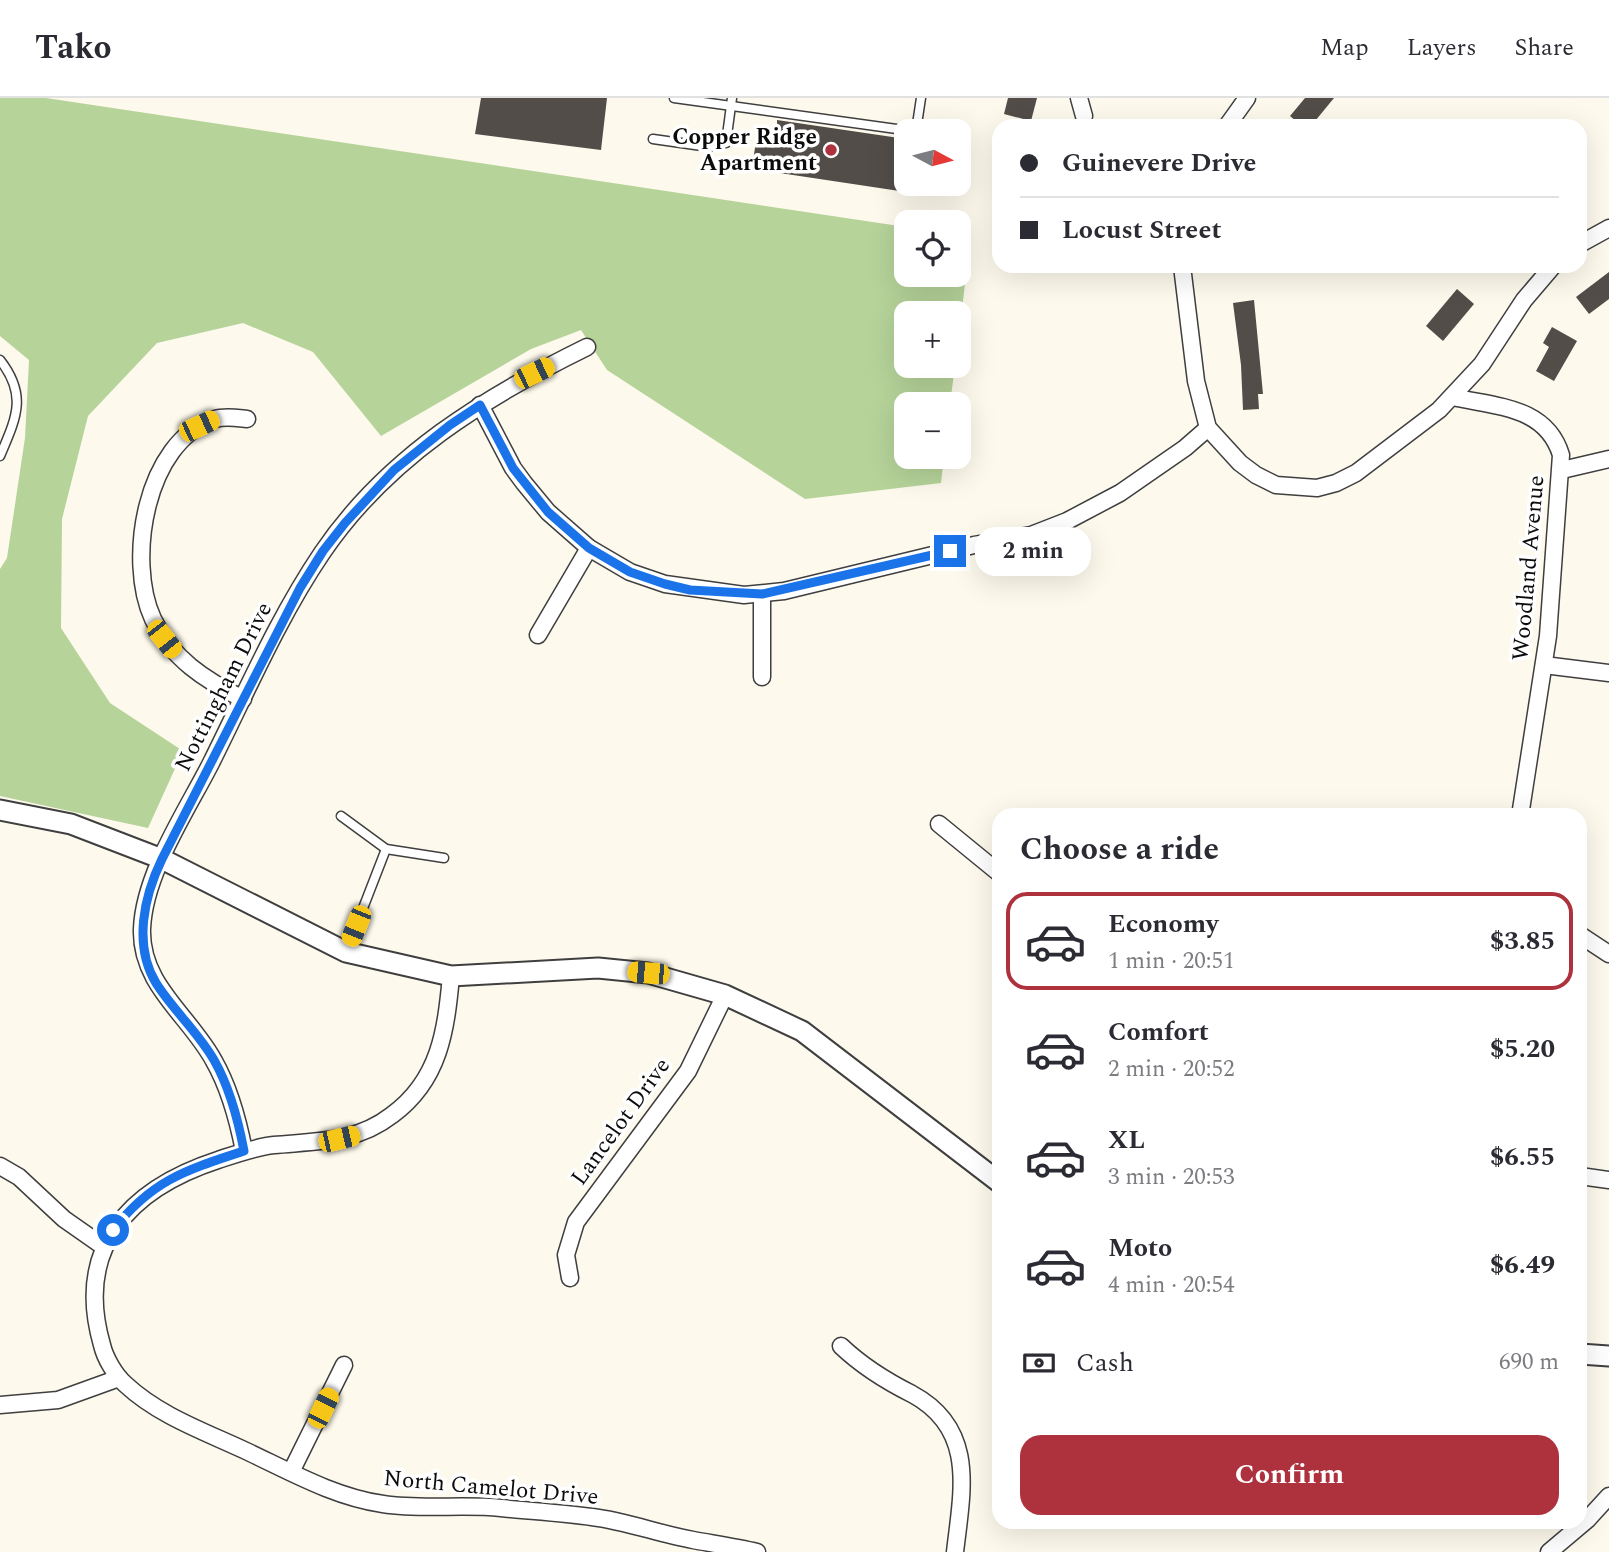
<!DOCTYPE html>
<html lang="en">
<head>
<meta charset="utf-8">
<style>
  :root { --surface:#fff; --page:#f7f7f7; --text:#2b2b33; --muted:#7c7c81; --line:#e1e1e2; --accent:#ad323d }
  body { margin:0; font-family:Spectral,serif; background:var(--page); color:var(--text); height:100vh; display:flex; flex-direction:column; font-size:26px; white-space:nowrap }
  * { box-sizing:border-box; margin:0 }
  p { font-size:23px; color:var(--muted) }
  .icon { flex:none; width:38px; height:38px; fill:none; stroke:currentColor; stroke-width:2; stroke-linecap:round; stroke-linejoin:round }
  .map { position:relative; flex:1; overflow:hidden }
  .side { position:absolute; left:992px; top:710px; width:595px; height:721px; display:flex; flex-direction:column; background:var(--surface); border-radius:21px; box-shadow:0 7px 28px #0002 }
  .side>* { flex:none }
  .banner { position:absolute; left:992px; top:21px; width:595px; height:154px; border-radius:21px; box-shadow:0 7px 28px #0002; display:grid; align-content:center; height:154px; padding:0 28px; background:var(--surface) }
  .needle { width:46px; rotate:97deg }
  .tools { position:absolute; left:894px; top:21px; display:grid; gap:14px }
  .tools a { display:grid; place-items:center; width:77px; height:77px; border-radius:14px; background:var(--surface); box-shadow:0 7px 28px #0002; font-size:35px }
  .end { position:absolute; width:32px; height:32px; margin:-16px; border:9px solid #1a73e8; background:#fff; box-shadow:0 0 0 4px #fff }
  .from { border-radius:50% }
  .bubble { position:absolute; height:49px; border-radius:21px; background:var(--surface); box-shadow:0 7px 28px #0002; font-size:23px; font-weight:700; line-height:49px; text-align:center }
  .car { position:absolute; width:21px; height:42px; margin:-21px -10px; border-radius:9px; box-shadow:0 0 5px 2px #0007; background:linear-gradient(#f5c518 24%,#345 0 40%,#f5c518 0 76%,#345 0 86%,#f5c518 0) }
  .banner b { display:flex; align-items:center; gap:24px; height:66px; font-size:26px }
  .banner b+b { border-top:2px solid var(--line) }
  .banner i { width:18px; height:18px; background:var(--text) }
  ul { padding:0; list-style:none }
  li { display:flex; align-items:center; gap:21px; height:98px; margin:0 14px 10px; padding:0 14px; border:4px solid transparent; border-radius:21px }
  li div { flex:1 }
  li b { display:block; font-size:26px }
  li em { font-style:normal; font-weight:700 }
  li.on { border-color:var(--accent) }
  li>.icon { width:63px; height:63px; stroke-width:1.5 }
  h2 { padding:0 28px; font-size:32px; line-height:84px }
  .pay { display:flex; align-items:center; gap:18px; height:77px; padding:0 28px; font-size:26px }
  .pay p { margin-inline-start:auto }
  .primary-button { display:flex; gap:14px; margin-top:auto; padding:14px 28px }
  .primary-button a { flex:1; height:80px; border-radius:21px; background:var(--accent); color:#fff; font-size:28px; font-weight:700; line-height:80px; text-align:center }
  header { display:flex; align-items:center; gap:42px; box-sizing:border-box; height:98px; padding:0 35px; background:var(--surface); border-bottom:2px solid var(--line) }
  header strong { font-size:33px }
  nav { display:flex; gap:38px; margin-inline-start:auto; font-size:24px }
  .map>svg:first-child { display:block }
  .forest { fill:#b6d39a }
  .building { fill:#534d49 }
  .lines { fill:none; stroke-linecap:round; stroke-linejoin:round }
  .service-casing { stroke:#3f3f3f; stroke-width:11 }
  .minor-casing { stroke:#3f3f3f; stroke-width:19 }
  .tertiary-casing { stroke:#3f3f3f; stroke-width:23 }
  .service { stroke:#fff; stroke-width:8 }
  .minor { stroke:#fff; stroke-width:16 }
  .tertiary { stroke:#fff; stroke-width:19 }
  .route { stroke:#1a73e8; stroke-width:9 }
  .poi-dot { fill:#ad323d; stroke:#fff; stroke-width:2.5 }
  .labels { text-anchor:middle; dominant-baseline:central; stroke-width:7; stroke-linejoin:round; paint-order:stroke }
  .poi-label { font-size:23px; font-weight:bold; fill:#0c0c0c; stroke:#fff; text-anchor:end }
  .street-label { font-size:23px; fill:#0c0c0c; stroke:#fff }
</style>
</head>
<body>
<header>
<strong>Tako</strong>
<nav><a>Map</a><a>Layers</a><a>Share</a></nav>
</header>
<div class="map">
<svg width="1609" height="1454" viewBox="0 0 1609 1454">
  <rect width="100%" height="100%" fill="#fdf9ec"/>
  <path class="forest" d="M 0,0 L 46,0 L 906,129 L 906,177 L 959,177 L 959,137 L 971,139 L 959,234 L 959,215 L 906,215 L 906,268 L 955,268 L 950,306 L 906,306 L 906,359 L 944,359 L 941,385 L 805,401 L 607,272 L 581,232 L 531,251 L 381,338 L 313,254 L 243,225 L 157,245 L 88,318 L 62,421 L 61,530 L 110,605 L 183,653 L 148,730 L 0,698 L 0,471 L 7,460 L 25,340 L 29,262 L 0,238 Z"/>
  <g class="building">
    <path d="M 481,0 L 607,0 L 601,52 L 475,36 Z"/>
    <path d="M 1008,0 L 1037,0 L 1031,23 L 1004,16 Z"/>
    <path d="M 1305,0 L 1334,0 L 1311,28 L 1302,28 L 1290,18 Z"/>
    <path d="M 777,22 L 906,41 L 906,94 L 773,74 L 774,66 L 753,63 L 758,30 L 777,32 Z"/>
    <path d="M 1609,174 L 1609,201 L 1589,216 L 1576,199 Z"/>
    <path d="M 1457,191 L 1474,206 L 1443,243 L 1426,228 Z"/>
    <path d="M 1254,202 L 1263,296 L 1258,296 L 1259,311 L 1243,312 L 1241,267 L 1233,205 Z"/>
    <path d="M 1552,229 L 1577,243 L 1554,283 L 1536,273 L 1549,249 L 1543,245 Z"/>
  </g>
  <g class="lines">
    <g class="service-casing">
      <g id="service">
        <path d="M 674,0 L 911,33"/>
        <path d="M 916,33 L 921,0"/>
        <path d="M 653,41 L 709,49 L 726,45 L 732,0"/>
        <path d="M 0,262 C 28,298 16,320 0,358"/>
        <path d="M 341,718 L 386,751 L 444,760"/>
        <path d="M 346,854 L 386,751"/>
      </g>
    </g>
    <g class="minor-casing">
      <g id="minor">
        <path d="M 1079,0 L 1084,18"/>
        <path d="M 1227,28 L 1247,0"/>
        <path d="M 1580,146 L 1609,130"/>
        <path d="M 1182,168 L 1196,283 L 1208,330 L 1240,365 L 1256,377 L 1276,387 L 1317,390 L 1336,385 L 1356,375 L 1439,312 L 1482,266 L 1524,202 L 1553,168"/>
        <path d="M 1453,299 C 1496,309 1546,308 1561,357 L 1548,538 L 1520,718"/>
        <path d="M 480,307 L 513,370 L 524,385 L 548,414 L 589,450 L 630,474 L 665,486 L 744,497 L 784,493 L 974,447 L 1031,437 L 1067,423 L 1120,395 L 1185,350 L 1208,330"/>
        <path d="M 1562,372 L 1609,361"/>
        <path d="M 538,537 L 589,450"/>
        <path d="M 1544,567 L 1609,575"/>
        <path d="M 762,579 L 762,496"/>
        <path d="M 243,601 C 205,582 172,561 153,521 C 126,463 145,343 215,321 C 225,318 237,320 247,321"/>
        <path d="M 939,726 L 999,775"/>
        <path d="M 1580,837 L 1609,856"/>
        <path d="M 451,878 C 446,932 440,982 392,1017 C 356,1045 317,1043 274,1047 C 255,1049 236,1056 218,1062 C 129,1091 74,1150 102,1247 C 105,1260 115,1277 125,1286 C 158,1317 203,1333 244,1352 C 289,1373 334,1399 383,1406 C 422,1412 462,1406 501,1410 C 531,1413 562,1415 592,1419 C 626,1423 659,1436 693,1442 C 715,1446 736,1449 757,1454"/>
        <path d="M 244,1053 C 238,1022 230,991 214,963 C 190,918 140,887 142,831 C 144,776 186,714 211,665 C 246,595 278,520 322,455 C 387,359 485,299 587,249"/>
        <path d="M 0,1068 L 19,1079 L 64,1121 L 104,1149"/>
        <path d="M 1580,1078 L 1609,1082"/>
        <path d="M 570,1180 L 566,1157 L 576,1124 L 688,973 L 725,897"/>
        <path d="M 841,1248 C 862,1268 886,1283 912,1296 C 977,1331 962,1393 955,1454"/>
        <path d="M 0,1307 L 58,1302 L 119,1280"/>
        <path d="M 291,1374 L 344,1267"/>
        <path d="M 1549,1454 L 1587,1422 L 1609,1398"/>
      </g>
    </g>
    <g class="tertiary-casing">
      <g id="tertiary">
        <path d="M 0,712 L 71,726 L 162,761 L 346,854 L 451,878 L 598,870 L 648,875 L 725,897 L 802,933 L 999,1084"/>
        <path d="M 1580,1256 L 1609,1258"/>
      </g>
    </g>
    <use href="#service" class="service"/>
    <use href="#minor" class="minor"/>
    <use href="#tertiary" class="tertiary"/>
  </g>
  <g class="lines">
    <path class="route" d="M 113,1132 C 152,1082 186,1072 244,1053 C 238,1021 230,990 214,962 C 198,934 173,912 156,885 C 133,847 144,798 162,761 L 300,490 L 323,453 L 345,425 L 394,372 L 450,327 L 480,307 L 513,370 L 548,414 L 589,450 L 630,474 L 665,486 L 690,492 L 762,496 L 950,453"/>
  </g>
  <circle class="poi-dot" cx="831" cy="52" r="7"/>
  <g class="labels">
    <g class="poi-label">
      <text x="817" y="39">Copper Ridge<tspan x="817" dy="26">Apartment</tspan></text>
    </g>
    <g class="street-label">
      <text transform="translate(1529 470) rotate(-85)">Woodland Avenue</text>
      <text transform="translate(224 589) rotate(-63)">Nottingham Drive</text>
      <text transform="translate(621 1024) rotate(-54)">Lancelot Drive</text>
      <text transform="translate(491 1390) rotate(5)">North Camelot Drive</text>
    </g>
  </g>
</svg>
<div class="tools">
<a><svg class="needle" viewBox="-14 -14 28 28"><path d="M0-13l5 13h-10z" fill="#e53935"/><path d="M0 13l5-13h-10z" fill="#7c7c81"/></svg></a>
<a><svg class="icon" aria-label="locate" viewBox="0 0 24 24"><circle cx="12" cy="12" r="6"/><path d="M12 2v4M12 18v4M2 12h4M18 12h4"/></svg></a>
<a>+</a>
<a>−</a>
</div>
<i class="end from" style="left:113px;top:1132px"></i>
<i class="end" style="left:950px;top:453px"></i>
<div class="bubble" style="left:975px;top:429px;width:116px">2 min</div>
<i class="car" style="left:534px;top:275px;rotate:64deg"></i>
<i class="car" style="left:199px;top:328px;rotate:65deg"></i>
<i class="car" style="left:164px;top:541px;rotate:142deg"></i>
<i class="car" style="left:356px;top:828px;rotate:202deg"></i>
<i class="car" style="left:648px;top:875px;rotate:275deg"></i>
<i class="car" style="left:339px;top:1041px;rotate:77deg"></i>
<i class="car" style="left:323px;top:1310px;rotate:26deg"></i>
<div class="banner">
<b><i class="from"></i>Guinevere Drive</b>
<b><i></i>Locust Street</b>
</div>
<section class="side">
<h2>Choose a ride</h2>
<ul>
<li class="on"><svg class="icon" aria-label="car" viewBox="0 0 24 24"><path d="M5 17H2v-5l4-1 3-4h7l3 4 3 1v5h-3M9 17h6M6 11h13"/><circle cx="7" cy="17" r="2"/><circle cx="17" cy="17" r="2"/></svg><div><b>Economy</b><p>1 min · 20:51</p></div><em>$3.85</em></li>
<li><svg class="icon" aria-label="car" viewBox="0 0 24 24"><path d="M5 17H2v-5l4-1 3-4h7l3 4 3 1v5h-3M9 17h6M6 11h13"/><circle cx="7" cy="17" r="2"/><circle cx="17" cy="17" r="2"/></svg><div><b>Comfort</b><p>2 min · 20:52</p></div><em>$5.20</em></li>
<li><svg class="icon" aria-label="car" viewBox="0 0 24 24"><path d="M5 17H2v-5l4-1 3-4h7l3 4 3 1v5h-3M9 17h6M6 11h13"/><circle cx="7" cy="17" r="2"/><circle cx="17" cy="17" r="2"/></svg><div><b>XL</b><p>3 min · 20:53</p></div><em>$6.55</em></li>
<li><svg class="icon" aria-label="car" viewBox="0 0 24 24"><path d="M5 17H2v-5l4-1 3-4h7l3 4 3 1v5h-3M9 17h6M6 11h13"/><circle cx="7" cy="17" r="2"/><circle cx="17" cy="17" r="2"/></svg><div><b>Moto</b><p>4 min · 20:54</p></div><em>$6.49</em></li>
</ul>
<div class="pay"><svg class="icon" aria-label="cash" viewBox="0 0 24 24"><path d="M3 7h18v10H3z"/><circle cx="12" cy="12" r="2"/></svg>Cash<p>690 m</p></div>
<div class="primary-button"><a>Confirm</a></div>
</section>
</div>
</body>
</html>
